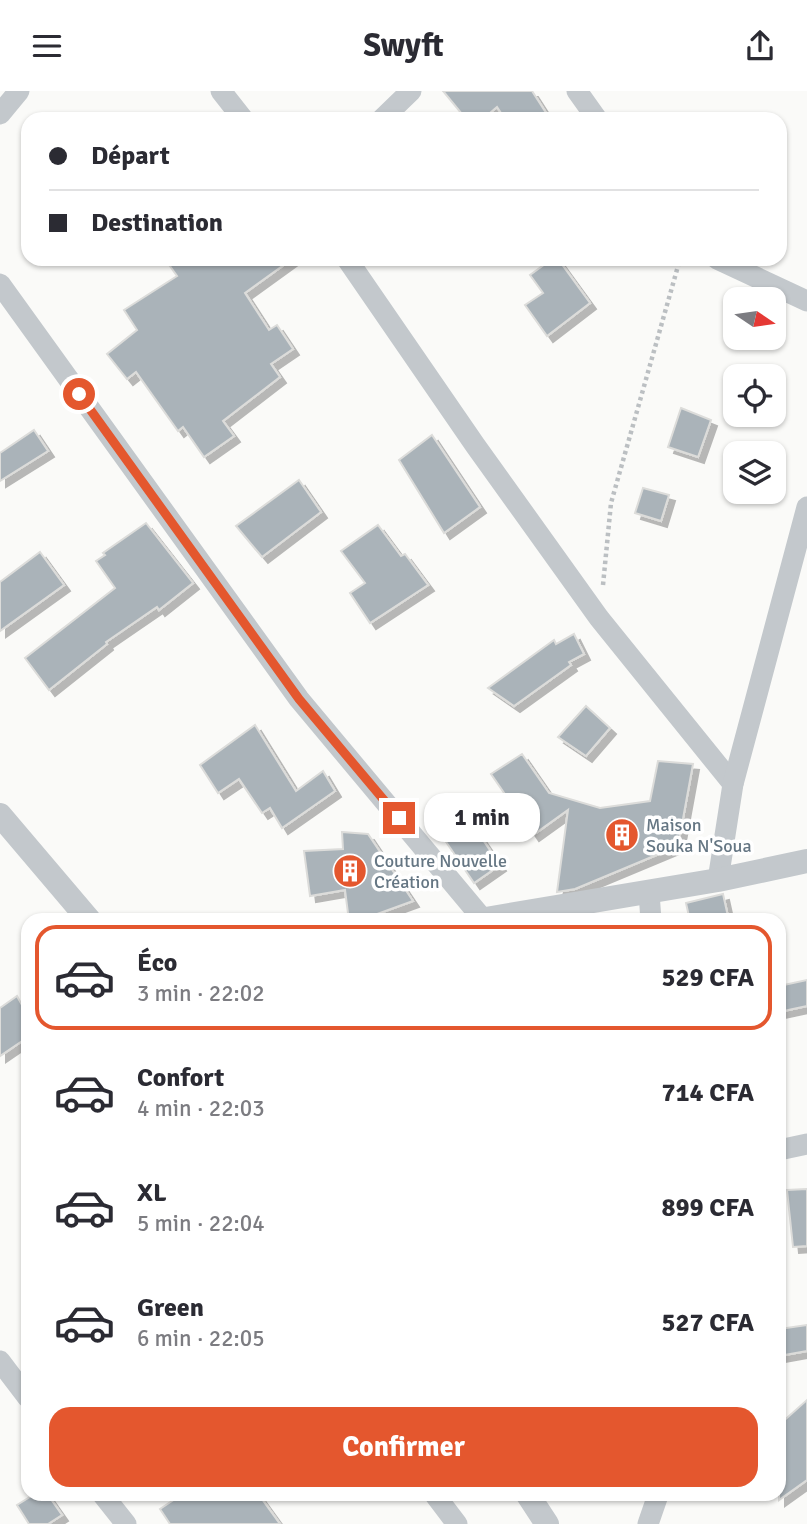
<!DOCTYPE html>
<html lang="fr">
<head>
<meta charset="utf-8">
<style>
  :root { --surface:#fff; --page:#f2f2f3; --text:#2b2b33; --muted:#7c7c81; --line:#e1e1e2; --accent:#e4572e }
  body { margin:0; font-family:Signika,sans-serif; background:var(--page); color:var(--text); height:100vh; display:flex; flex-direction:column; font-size:26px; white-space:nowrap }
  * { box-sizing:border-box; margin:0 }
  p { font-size:23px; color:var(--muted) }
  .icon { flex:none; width:38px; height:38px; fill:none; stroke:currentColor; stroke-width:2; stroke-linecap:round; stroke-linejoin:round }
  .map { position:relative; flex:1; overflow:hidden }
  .sheet { position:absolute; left:21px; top:822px; width:765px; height:588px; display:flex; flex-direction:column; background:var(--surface); border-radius:21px; box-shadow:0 2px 5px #0004 }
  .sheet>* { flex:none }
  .hud { position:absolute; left:21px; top:21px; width:766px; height:154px; border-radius:21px; box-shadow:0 2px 5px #0004; display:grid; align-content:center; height:154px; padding:0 28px; background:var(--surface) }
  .needle { width:46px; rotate:103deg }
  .fabs { position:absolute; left:723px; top:196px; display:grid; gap:14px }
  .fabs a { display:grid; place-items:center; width:63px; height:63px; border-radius:14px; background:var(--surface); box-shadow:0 2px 5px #0004; font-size:35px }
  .end { position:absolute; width:32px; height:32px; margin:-16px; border:9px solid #e4572e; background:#fff; box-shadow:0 0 0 4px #fff }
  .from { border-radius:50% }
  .bubble { position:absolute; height:49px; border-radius:21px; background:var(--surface); box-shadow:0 2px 5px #0004; font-size:23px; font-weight:700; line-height:49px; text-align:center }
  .hud b { display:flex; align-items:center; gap:24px; height:66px; font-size:26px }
  .hud b+b { border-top:2px solid var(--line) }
  .hud i { width:18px; height:18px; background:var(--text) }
  ul { padding:12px 0 0; list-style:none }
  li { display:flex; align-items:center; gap:21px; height:105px; margin:0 14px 10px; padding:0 14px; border:4px solid transparent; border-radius:21px }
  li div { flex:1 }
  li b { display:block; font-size:26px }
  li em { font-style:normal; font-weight:700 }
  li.active { border-color:var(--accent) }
  li>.icon { width:63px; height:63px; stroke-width:1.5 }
  .cta { display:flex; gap:14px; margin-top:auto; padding:14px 28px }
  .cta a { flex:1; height:80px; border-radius:21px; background:var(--accent); color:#fff; font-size:28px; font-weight:700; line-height:80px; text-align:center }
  header { display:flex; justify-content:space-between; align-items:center; height:91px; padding:0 28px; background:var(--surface); font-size:32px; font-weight:700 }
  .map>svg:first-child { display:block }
  .building { fill:#aab3b9; stroke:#dcdcda; stroke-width:2; filter:url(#shadow) }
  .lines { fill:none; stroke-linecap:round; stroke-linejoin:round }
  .path { stroke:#bbbfc2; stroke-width:4.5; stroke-dasharray:3.5 3.5; stroke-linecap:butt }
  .minor { stroke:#c3c8cc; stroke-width:21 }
  .tertiary { stroke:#c3c8cc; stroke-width:24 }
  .route { stroke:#e4572e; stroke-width:9 }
  .labels { text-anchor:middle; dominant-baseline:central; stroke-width:7; stroke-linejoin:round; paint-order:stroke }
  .poi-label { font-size:18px; fill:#657683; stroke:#fff; text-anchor:start }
</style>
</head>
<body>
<header><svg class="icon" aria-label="menu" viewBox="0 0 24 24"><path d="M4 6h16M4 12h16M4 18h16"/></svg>Swyft<svg class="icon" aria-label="share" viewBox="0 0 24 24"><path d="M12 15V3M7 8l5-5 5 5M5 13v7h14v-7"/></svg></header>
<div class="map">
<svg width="807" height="1433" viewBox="0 0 807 1433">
  <defs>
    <filter id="shadow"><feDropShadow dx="6" dy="6" stdDeviation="0" flood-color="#0004"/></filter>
  </defs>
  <rect width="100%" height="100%" fill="#fafaf8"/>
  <g class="building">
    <path d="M 443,0 L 532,0 L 550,28 L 505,28 L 497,16 L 483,28 L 466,28 Z"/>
    <path d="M 165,168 L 292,168 L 245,202 L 269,239 L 277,234 L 293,258 L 271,273 L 280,286 L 223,330 L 234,345 L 204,366 L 183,336 L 178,340 L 136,281 L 127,288 L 107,263 L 137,239 L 124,219 L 177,185 Z"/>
    <path d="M 552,168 L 558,168 L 590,212 L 547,245 L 525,214 L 543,202 L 530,184 Z"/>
    <path d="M 681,317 L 711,329 L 698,366 L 668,356 Z"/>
    <path d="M 34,339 L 48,360 L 0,390 L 0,362 Z"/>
    <path d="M 432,344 L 480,416 L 444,442 L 399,369 Z"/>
    <path d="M 299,389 L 321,421 L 262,466 L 236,435 Z"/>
    <path d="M 643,397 L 669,404 L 661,430 L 635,422 Z"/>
    <path d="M 146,432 L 193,492 L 159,519 L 157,516 L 106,551 L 107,553 L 49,599 L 25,567 L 115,497 L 96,470 L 105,464 L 103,462 Z"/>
    <path d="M 378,434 L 401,465 L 405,463 L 428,494 L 370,532 L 350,502 L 365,492 L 341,460 Z"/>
    <path d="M 40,461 L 64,494 L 0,540 L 0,491 Z"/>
    <path d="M 574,543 L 584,563 L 569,571 L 571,574 L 514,615 L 488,597 L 554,549 L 556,553 Z"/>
    <path d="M 586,615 L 610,637 L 586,665 L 558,646 Z"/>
    <path d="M 255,634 L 296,700 L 323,680 L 335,700 L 282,737 L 270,717 L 262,722 L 239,688 L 218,702 L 200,674 Z"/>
    <path d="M 522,663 L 549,702 L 600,717 L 650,710 L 658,670 L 693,673 L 678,755 L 575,798 L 557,801 L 568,719 L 533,744 L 491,683 Z"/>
    <path d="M 464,721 L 500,774 L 474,792 L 438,739 Z"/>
    <path d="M 342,741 L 368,743 L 413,810 L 358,830 L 349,830 L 345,799 L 310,805 L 304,760 L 343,758 Z"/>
    <path d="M 723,803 L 729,830 L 690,830 L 686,812 Z"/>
    <path d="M 807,889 L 807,915 L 779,921 L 779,895 Z"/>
    <path d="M 17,905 L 28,925 L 28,946 L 0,965 L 0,917 Z"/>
    <path d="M 807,1098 L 807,1155 L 793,1156 L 787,1099 Z"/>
    <path d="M 807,1234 L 807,1260 L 779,1265 L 779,1238 Z"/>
    <path d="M 807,1309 L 807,1389 L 779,1409 L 779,1334 Z"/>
    <path d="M 33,1404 L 48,1404 L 62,1424 L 48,1433 L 29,1433 L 17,1414 Z"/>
    <path d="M 181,1404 L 259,1404 L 280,1433 L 170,1433 L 160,1418 Z"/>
  </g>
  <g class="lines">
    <path class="path" d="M 603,494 L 611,412 L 680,168"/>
    <g class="minor">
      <path d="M 221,0 L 243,28"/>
      <path d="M 577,0 L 597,28"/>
      <path d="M 0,23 L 19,0"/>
      <path d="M 382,28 L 411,0"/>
      <path d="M 347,168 L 475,354 L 599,527 L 733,693"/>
      <path d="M 717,168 L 807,210"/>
      <path d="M 0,193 L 299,608 L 482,827"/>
      <path d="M 718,789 L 733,693 L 807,416"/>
      <path d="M 649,801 L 651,830"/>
      <path d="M 779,1059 L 807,1053"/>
      <path d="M 0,1270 L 28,1307"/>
      <path d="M 103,1404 L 126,1433"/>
      <path d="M 435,1404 L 457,1433"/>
      <path d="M 648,1433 L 658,1404"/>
    </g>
    <g class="tertiary">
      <path d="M 0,724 L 90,830"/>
      <path d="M 474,830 L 718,789 L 807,770"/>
      <path d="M 528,1404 L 547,1433"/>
    </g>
  </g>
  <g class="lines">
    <path class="route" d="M 79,303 L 299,608 L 399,727"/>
  </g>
  <defs>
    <g id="building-disc" transform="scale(1.75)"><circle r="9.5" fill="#e4572e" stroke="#fff"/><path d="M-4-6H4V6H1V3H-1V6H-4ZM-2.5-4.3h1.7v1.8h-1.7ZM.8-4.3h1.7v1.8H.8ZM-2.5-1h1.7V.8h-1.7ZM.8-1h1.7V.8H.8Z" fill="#fff"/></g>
  </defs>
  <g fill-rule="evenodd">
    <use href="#building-disc" x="622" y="744"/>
    <use href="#building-disc" x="350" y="780"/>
  </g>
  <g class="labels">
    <g class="poi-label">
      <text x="646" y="734">Maison<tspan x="646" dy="21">Souka N'Soua</tspan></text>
      <text x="374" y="770">Couture Nouvelle<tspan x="374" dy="21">Création</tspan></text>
    </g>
  </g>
</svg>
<div class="fabs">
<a><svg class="needle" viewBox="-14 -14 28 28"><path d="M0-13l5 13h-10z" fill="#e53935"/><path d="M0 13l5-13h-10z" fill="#7c7c81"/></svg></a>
<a><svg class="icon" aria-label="locate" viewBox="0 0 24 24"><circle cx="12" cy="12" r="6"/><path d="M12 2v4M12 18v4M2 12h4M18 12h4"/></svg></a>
<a><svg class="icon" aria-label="layers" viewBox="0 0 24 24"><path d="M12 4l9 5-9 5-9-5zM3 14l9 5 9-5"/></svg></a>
</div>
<i class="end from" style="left:79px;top:303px"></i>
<i class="end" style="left:399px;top:727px"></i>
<div class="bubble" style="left:424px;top:702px;width:116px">1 min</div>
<div class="hud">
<b><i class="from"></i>Départ</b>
<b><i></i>Destination</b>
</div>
<section class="sheet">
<ul>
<li class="active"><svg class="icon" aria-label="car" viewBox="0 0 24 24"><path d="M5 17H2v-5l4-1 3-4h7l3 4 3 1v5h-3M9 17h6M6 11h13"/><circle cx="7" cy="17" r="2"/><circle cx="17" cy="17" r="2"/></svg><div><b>Éco</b><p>3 min · 22:02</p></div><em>529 CFA</em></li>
<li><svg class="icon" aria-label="car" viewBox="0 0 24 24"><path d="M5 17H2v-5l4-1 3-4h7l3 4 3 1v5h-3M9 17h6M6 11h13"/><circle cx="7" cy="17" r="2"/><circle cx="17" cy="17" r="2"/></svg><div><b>Confort</b><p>4 min · 22:03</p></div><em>714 CFA</em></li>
<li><svg class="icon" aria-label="car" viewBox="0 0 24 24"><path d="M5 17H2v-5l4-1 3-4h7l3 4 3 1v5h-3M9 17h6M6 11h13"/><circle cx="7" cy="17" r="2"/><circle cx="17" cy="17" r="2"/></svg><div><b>XL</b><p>5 min · 22:04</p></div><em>899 CFA</em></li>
<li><svg class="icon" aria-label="car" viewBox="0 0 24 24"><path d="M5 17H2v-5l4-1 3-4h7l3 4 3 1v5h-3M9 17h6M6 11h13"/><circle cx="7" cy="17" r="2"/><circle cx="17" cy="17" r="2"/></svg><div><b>Green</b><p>6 min · 22:05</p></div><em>527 CFA</em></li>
</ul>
<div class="cta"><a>Confirmer</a></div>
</section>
</div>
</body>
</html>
